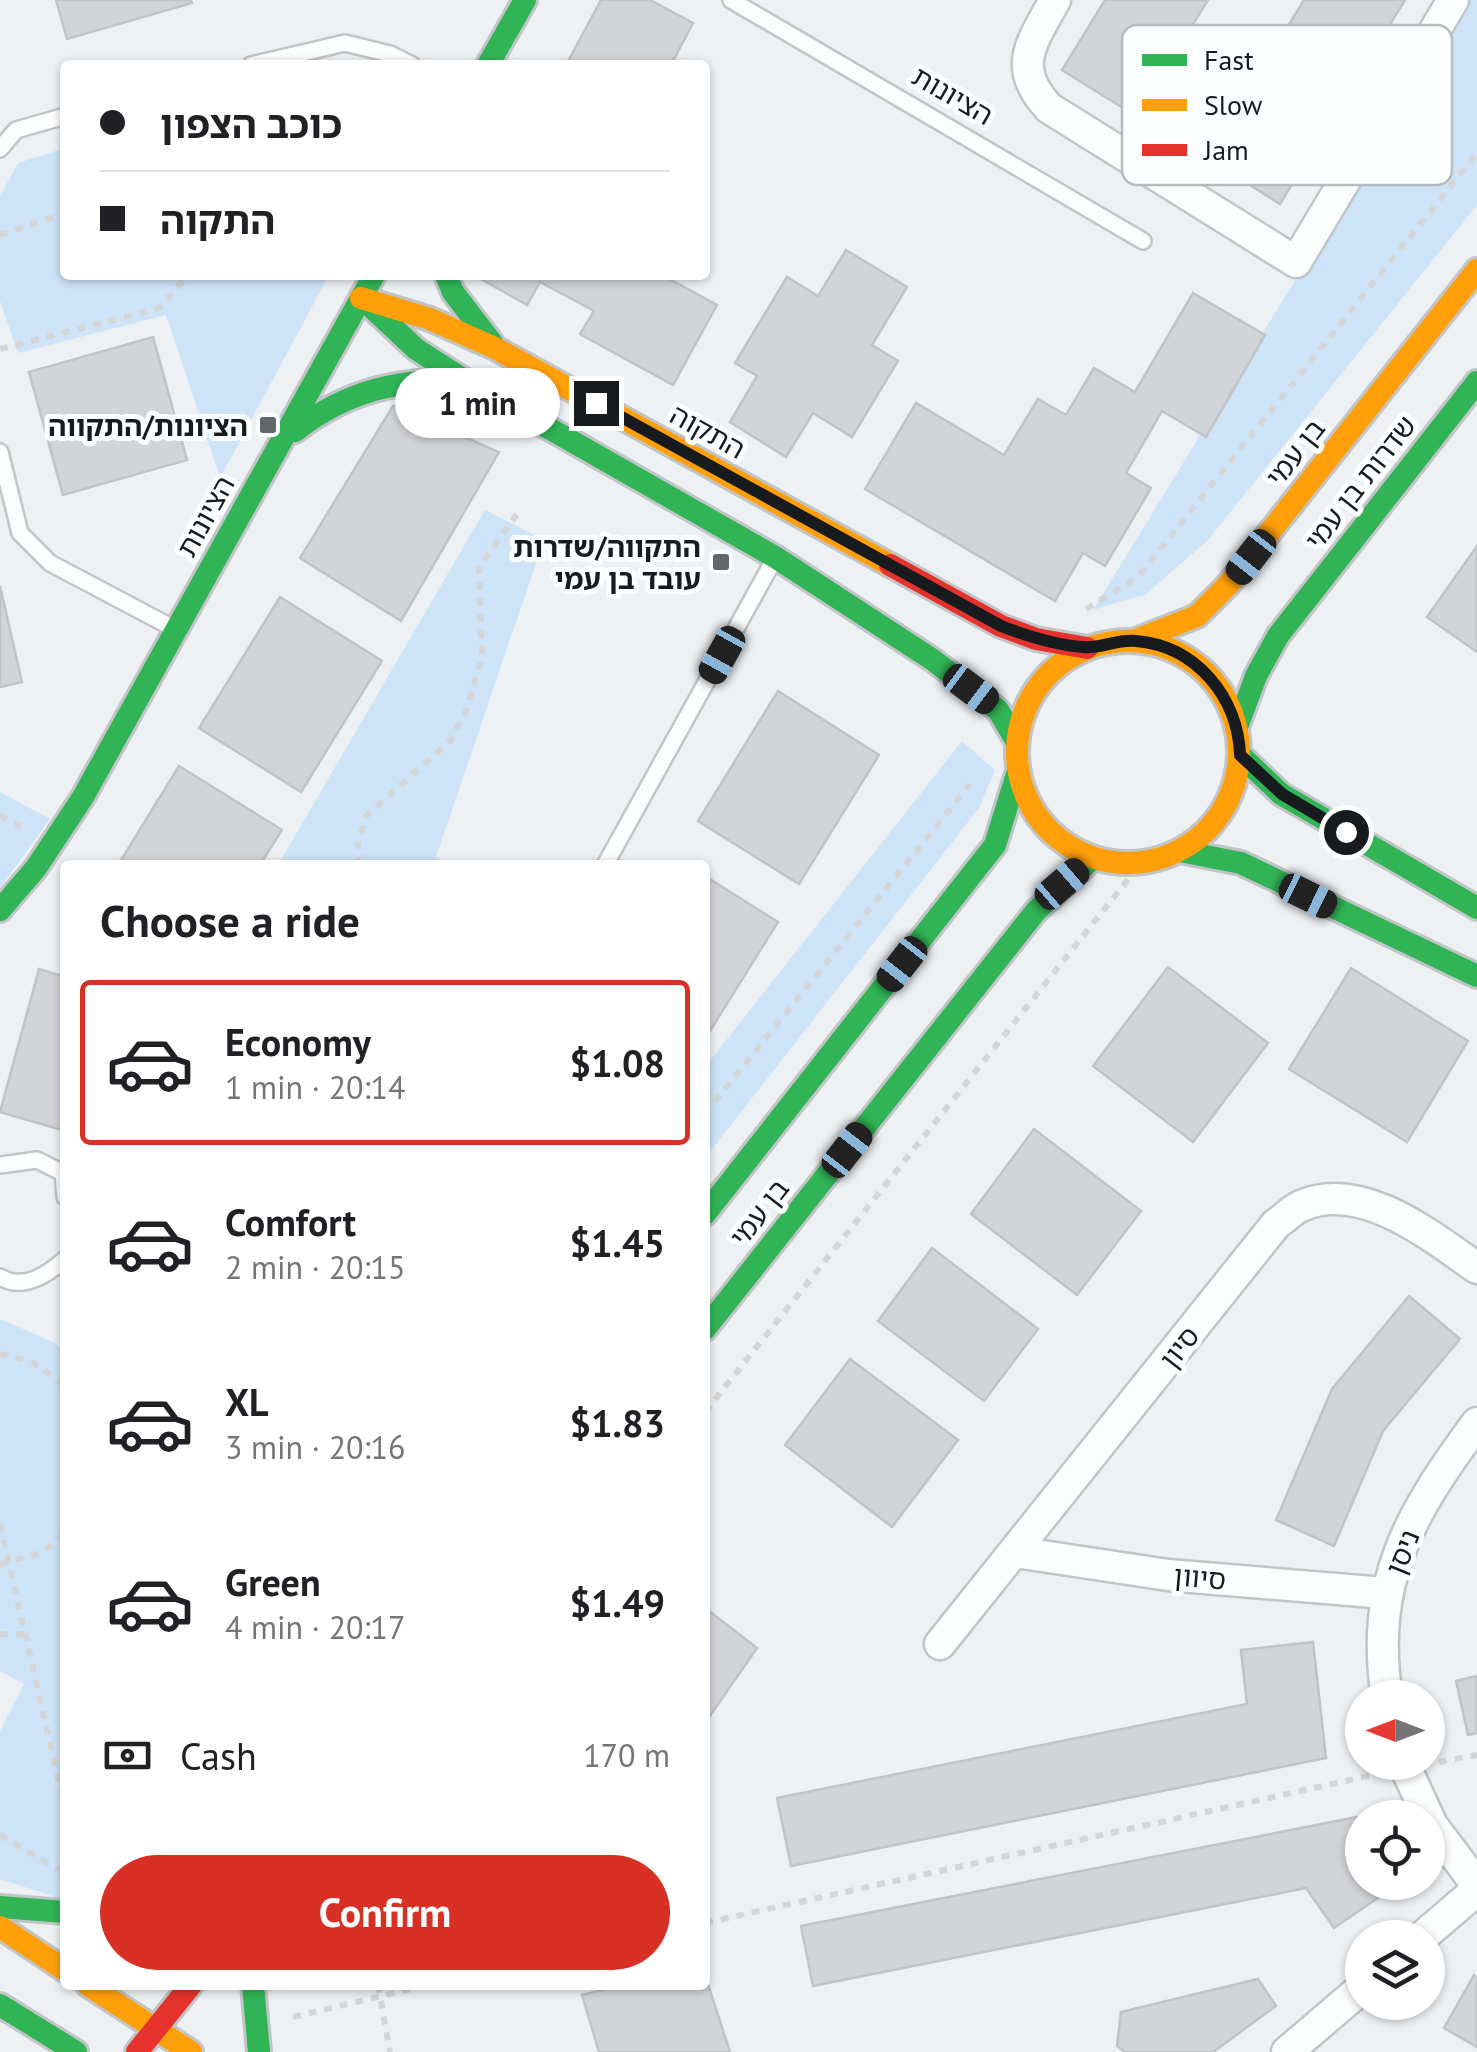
<!DOCTYPE html>
<html lang="en">
<head>
<meta charset="utf-8">
<style>
  :root { --surface:#fff; --page:#f6f6f6; --text:#202124; --muted:#757577; --line:#e0e0e0; --accent:#d93025 }
  body { margin:0; font-family:"PT Sans","Noto Sans Hebrew",sans-serif; background:var(--page); color:var(--text); height:100vh; display:flex; flex-direction:column; font-size:38px; white-space:nowrap }
  * { box-sizing:border-box; margin:0 }
  p { font-size:32px; color:var(--muted) }
  .icon { flex:none; width:55px; height:55px; fill:none; stroke:currentColor; stroke-width:2; stroke-linecap:round; stroke-linejoin:round }
  .map { position:relative; flex:1; overflow:hidden }
  .sheet { position:absolute; left:60px; top:860px; width:650px; height:1130px; display:flex; flex-direction:column; background:var(--surface); border-radius:10px; box-shadow:0 2px 8px #0004 }
  .sheet>* { flex:none }
  .hud { position:absolute; left:60px; top:60px; width:650px; height:220px; border-radius:10px; box-shadow:0 2px 8px #0004; display:grid; align-content:center; height:220px; padding:0 40px; background:var(--surface) }
  .needle { width:65px; rotate:270deg }
  .buttons { position:absolute; left:1345px; top:1680px; display:grid; gap:20px }
  .buttons a { display:grid; place-items:center; width:100px; height:100px; border-radius:50%; background:var(--surface); box-shadow:0 2px 8px #0004; font-size:50px }
  .end { position:absolute; width:45px; height:45px; margin:-22px; border:12px solid #181b1d; background:#fff; box-shadow:0 0 0 5px #fff }
  .from { border-radius:50% }
  .bubble { position:absolute; height:70px; border-radius:35px; background:var(--surface); box-shadow:0 2px 8px #0004; font-size:32px; font-weight:800; line-height:70px; text-align:center }
  .car { position:absolute; width:30px; height:60px; margin:-30px -15px; border-radius:12px; box-shadow:0 0 8px 2px #0007; background:linear-gradient(#222 24%,#8ab4d8 0 40%,#222 0 76%,#8ab4d8 0 86%,#222 0) }
  .hud b { display:flex; align-items:center; gap:35px; height:95px; font-size:38px }
  .hud b+b { border-top:2px solid var(--line) }
  .hud i { width:25px; height:25px; background:var(--text) }
  ul { padding:0; list-style:none }
  li { display:flex; align-items:center; gap:30px; height:165px; margin:0 20px 15px; padding:0 20px; border:5px solid transparent; border-radius:10px }
  li div { flex:1 }
  li b { display:block; font-size:38px }
  li em { font-style:normal; font-weight:800 }
  li.active { border-color:var(--accent) }
  li>.icon { width:90px; height:90px; stroke-width:1.5 }
  h2 { padding:0 40px; font-size:45px; line-height:120px }
  .pay { display:flex; align-items:center; gap:25px; height:110px; padding:0 40px; font-size:38px }
  .pay p { margin-inline-start:auto }
  .button { display:flex; gap:20px; margin-top:auto; padding:20px 40px }
  .button a { flex:1; height:115px; border-radius:60px; background:var(--accent); color:#fff; font-size:40px; font-weight:800; line-height:115px; text-align:center }
  .map>svg:first-child { display:block }
  .green { fill:#cde3f8 }
  .building { fill:#d2d4d7; stroke:#c1c3c6; stroke-width:2.5 }
  .lines { fill:none; stroke-linecap:round; stroke-linejoin:round }
  .lane-casing { stroke:#c2c5c7; stroke-width:20 }
  .street-casing { stroke:#c2c5c7; stroke-width:35 }
  .fast-casing { stroke:#c2c5c7; stroke-width:28 }
  .slow-casing { stroke:#c2c5c7; stroke-width:28 }
  .jam-casing { stroke:#c2c5c7; stroke-width:28 }
  .path { stroke:#d4d5d6; stroke-width:6; stroke-dasharray:8 8; stroke-linecap:butt }
  .lane { stroke:#fcfdfd; stroke-width:15 }
  .street { stroke:#fcfdfd; stroke-width:30 }
  .fast { stroke:#30b455; stroke-width:22 }
  .slow { stroke:#ff9f0a; stroke-width:22 }
  .jam { stroke:#e5322d; stroke-width:22 }
  .route { stroke:#181b1d; stroke-width:12 }
  .poi-dot { fill:#636668; stroke:#fcfeff; stroke-width:4 }
  .labels { text-anchor:middle; dominant-baseline:central; stroke-width:10; stroke-linejoin:round; paint-order:stroke }
  .street-label { font-size:28px; fill:#181b1d; stroke:#fcfeff }
  .poi-label { font-size:28px; font-weight:bold; fill:#181b1d; stroke:#fcfeff; text-anchor:end }
  .key { fill:#fcfeff; stroke:#b8babb; stroke-width:2.5 }
  .key-label { font-size:28px; fill:#181b1d }
</style>
</head>
<body>
<div class="map">
<svg width="1477" height="2052" viewBox="0 0 1477 2052">
  <rect width="100%" height="100%" fill="#eef1f4"/>
  <g class="green">
    <path d="M 1467,0 L 1477,0 L 1477,205 L 1208,540 L 1146,594 L 1093,610 Z"/>
    <path d="M 65,148 L 65,275 L 329,275 L 220,478 L 166,315 L 18,353 L 0,301 L 0,196 L 18,163 Z"/>
    <path d="M 485,510 L 544,540 L 436,857 L 449,865 L 278,865 Z"/>
    <path d="M 962,741 L 995,770 L 979,808 L 705,1158 L 705,1067 Z"/>
    <path d="M 0,792 L 50,819 L 0,888 Z"/>
    <path d="M 0,1319 L 55,1343 L 65,1352 L 65,1897 L 61,1899 L 0,1879 L 0,1731 L 24,1684 L 0,1671 Z"/>
  </g>
  <g class="building">
    <path d="M 56,0 L 191,0 L 192,3 L 67,39 Z"/>
    <path d="M 601,0 L 650,0 L 693,23 L 671,65 L 566,65 Z"/>
    <path d="M 1105,0 L 1208,0 L 1136,116 L 1062,70 Z"/>
    <path d="M 1304,0 L 1405,0 L 1280,204 L 1207,158 Z"/>
    <path d="M 846,250 L 907,287 L 872,345 L 898,361 L 852,437 L 813,413 L 786,457 L 730,422 L 757,376 L 735,363 L 787,277 L 818,296 Z"/>
    <path d="M 480,275 L 662,275 L 717,305 L 673,385 L 580,334 L 594,311 L 540,282 L 527,305 L 479,278 Z"/>
    <path d="M 1193,293 L 1265,335 L 1206,437 L 1162,411 L 1126,473 L 1151,488 L 1105,566 L 1083,553 L 1055,601 L 865,489 L 916,403 L 1004,455 L 1038,399 L 1066,415 L 1094,368 L 1135,392 Z"/>
    <path d="M 153,337 L 187,460 L 63,495 L 29,372 Z"/>
    <path d="M 393,406 L 499,452 L 401,621 L 300,558 Z"/>
    <path d="M 1477,546 L 1477,652 L 1427,617 Z"/>
    <path d="M 0,586 L 22,682 L 0,687 Z"/>
    <path d="M 280,597 L 382,661 L 301,792 L 199,728 Z"/>
    <path d="M 778,691 L 879,755 L 799,884 L 698,821 Z"/>
    <path d="M 179,766 L 282,830 L 260,865 L 118,865 Z"/>
    <path d="M 705,876 L 778,922 L 705,1039 Z"/>
    <path d="M 1168,967 L 1268,1043 L 1193,1142 L 1093,1066 Z"/>
    <path d="M 1351,968 L 1468,1041 L 1407,1142 L 1289,1069 Z"/>
    <path d="M 39,969 L 65,977 L 65,1131 L 0,1112 Z"/>
    <path d="M 1034,1129 L 1141,1211 L 1077,1295 L 971,1214 Z"/>
    <path d="M 932,1248 L 1038,1329 L 984,1401 L 878,1321 Z"/>
    <path d="M 1409,1296 L 1460,1339 L 1383,1431 L 1334,1546 L 1276,1520 L 1332,1389 Z"/>
    <path d="M 850,1359 L 958,1440 L 892,1527 L 785,1445 Z"/>
    <path d="M 705,1608 L 757,1648 L 705,1723 Z"/>
    <path d="M 1313,1642 L 1326,1758 L 791,1866 L 777,1798 L 1247,1704 L 1241,1650 Z"/>
    <path d="M 1477,1676 L 1477,1733 L 1468,1735 L 1456,1681 Z"/>
    <path d="M 1357,1817 L 1362,1824 L 1362,1882 L 1401,1882 L 1334,1928 L 1306,1888 L 813,1986 L 801,1926 Z"/>
    <path d="M 705,1975 L 730,2052 L 599,2052 L 582,1995 L 623,1985 L 705,1985 Z"/>
    <path d="M 1474,1975 L 1477,1977 L 1477,2047 L 1444,2028 Z"/>
    <path d="M 1258,1979 L 1276,2006 L 1213,2052 L 1125,2052 L 1117,2046 L 1121,2012 Z"/>
  </g>
  <g class="lines">
    <g class="lane-casing">
      <g id="lane">
        <path d="M 731,0 L 1143,241"/>
        <path d="M 251,65 L 345,43 L 390,54 L 412,65"/>
        <path d="M 0,149 L 16,130 L 65,116"/>
        <path d="M 0,452 L 20,533 L 50,563 L 173,628"/>
        <path d="M 605,865 L 775,558"/>
        <path d="M 0,1165 L 37,1160 L 63,1173 L 65,1197"/>
        <path d="M 0,1277 C 23,1291 47,1275 65,1259"/>
      </g>
    </g>
    <g class="street-casing">
      <g id="street">
        <path d="M 1055,0 C 1031,44 1011,67 1049,108 L 1296,262 L 1453,0"/>
        <path d="M 1016,1552 L 1168,1575 L 1385,1593"/>
        <path d="M 940,1644 L 1276,1224 C 1284,1219 1292,1210 1301,1206 C 1361,1179 1431,1236 1477,1268"/>
        <path d="M 1387,1698 C 1369,1581 1410,1514 1477,1423"/>
        <path d="M 1403,1762 L 1432,1825 L 1477,1885"/>
        <path d="M 1421,1938 L 1477,1890"/>
        <path d="M 1287,2052 L 1362,1988"/>
      </g>
    </g>
    <g class="fast-casing">
      <g id="fast">
        <path d="M 488,65 L 525,0"/>
        <path d="M 446,275 L 453,292 L 492,343"/>
        <path d="M 369,305 L 416,349 L 461,378 L 775,557 L 933,660 L 998,710 L 1017,742"/>
        <path d="M 295,431 C 349,389 395,382 461,378"/>
        <path d="M 1237,727 L 1256,676 L 1278,636 L 1477,382"/>
        <path d="M 1240,755 L 1281,794 L 1477,908"/>
        <path d="M 1180,851 L 1241,863 L 1477,976"/>
        <path d="M 0,910 L 36,868 L 83,797 L 374,275"/>
        <path d="M 705,1214 L 995,845 L 1018,771"/>
        <path d="M 705,1329 L 1036,911 L 1093,858"/>
        <path d="M 0,1907 L 65,1912"/>
        <path d="M 253,1985 L 259,2052"/>
        <path d="M 0,2005 L 76,2052"/>
      </g>
    </g>
    <g class="slow-casing">
      <g id="slow">
        <path d="M 361,298 L 430,319 L 495,348 L 890,565"/>
        <path d="M 1136,640 L 1197,616 L 1228,585 L 1477,270"/>
        <circle cx="1128" cy="752" r="111"/>
        <path d="M 0,1927 L 65,1970"/>
        <path d="M 88,1985 L 191,2052"/>
      </g>
    </g>
    <g class="jam-casing">
      <g id="jam">
        <path d="M 890,565 L 1001,626 L 1036,639 L 1087,648"/>
        <path d="M 137,2052 L 191,1985"/>
      </g>
    </g>
    <g class="path">
      <path d="M 0,235 L 65,213"/>
      <path d="M 0,349 L 159,308 L 188,275"/>
      <path d="M 1086,609 L 1138,577 L 1477,153"/>
      <path d="M 0,815 L 21,827"/>
      <path d="M 358,865 L 358,844 L 366,816 L 450,741 L 466,711 L 482,657 L 479,567 L 520,510"/>
      <path d="M 705,1114 L 970,784"/>
      <path d="M 0,1354 L 32,1362 L 65,1385"/>
      <path d="M 705,1412 L 1141,863"/>
      <path d="M 0,1524 L 65,1808"/>
      <path d="M 0,1564 L 41,1553 L 65,1534"/>
      <path d="M 0,1634 L 26,1634"/>
      <path d="M 1439,1762 L 1477,1755"/>
      <path d="M 0,1835 L 64,1873"/>
      <path d="M 705,1923 L 1377,1774"/>
      <path d="M 378,1985 L 390,2052"/>
      <path d="M 293,2017 L 428,1985"/>
    </g>
    <use href="#lane" class="lane"/>
    <use href="#street" class="street"/>
    <use href="#fast" class="fast"/>
    <use href="#slow" class="slow"/>
    <use href="#jam" class="jam"/>
  </g>
  <g class="lines">
    <path class="route" d="M 596,403 L 1001,626 C 1027,636 1054,645 1083,647 C 1100,649 1117,639 1136,641 C 1196,646 1238,697 1240,755 L 1282,794 L 1346,832"/>
  </g>
  <g class="poi-dot">
    <rect x="258" y="415" width="20" height="20" rx="5"/>
    <rect x="711" y="552" width="20" height="20" rx="5"/>
  </g>
  <g class="labels">
    <g class="street-label">
      <text transform="translate(953 95) rotate(30)">הציונות</text>
      <text transform="translate(708 431) rotate(29)">התקוה</text>
      <text transform="translate(1295 452) rotate(-52)">בן עמי</text>
      <text transform="translate(1360 482) rotate(-52)">שדרות בן עמי</text>
      <text transform="translate(205 516) rotate(-61)">הציונות</text>
      <text transform="translate(759 1212) rotate(-52)">בן עמי</text>
      <text transform="translate(1179 1347) rotate(-52)">סיון</text>
      <text transform="translate(1402 1552) rotate(-68)">ניסן</text>
      <text transform="translate(1200 1577) rotate(5)">סיוון</text>
    </g>
    <g class="poi-label">
      <text x="248" y="425">הציונות/התקווה</text>
      <text x="701" y="546">התקווה/שדרות<tspan x="701" dy="32">עובד בן עמי</tspan></text>
    </g>
  </g>
  <rect x="1122" y="25" width="330" height="160" rx="15" class="key"/>
  <rect x="1142" y="54" width="45" height="12" fill="#30b455"/>
  <rect x="1142" y="99" width="45" height="12" fill="#ff9f0a"/>
  <rect x="1142" y="144" width="45" height="12" fill="#e5322d"/>
  <g class="key-label">
    <text x="1204" y="70">Fast</text>
    <text x="1204" y="115">Slow</text>
    <text x="1204" y="160">Jam</text>
  </g>
</svg>
<div class="buttons">
<a><svg class="needle" viewBox="-14 -14 28 28"><path d="M0-13l5 13h-10z" fill="#e53935"/><path d="M0 13l5-13h-10z" fill="#757577"/></svg></a>
<a><svg class="icon" aria-label="locate" viewBox="0 0 24 24"><circle cx="12" cy="12" r="6"/><path d="M12 2v4M12 18v4M2 12h4M18 12h4"/></svg></a>
<a><svg class="icon" aria-label="layers" viewBox="0 0 24 24"><path d="M12 4l9 5-9 5-9-5zM3 14l9 5 9-5"/></svg></a>
</div>
<i class="end from" style="left:1346px;top:832px"></i>
<i class="end" style="left:596px;top:403px"></i>
<div class="bubble" style="left:395px;top:368px;width:165px">1 min</div>
<i class="car" style="left:1251px;top:557px;rotate:218deg"></i>
<i class="car" style="left:722px;top:655px;rotate:209deg"></i>
<i class="car" style="left:971px;top:689px;rotate:127deg"></i>
<i class="car" style="left:1062px;top:884px;rotate:49deg"></i>
<i class="car" style="left:1308px;top:896px;rotate:116deg"></i>
<i class="car" style="left:902px;top:964px;rotate:218deg"></i>
<i class="car" style="left:847px;top:1150px;rotate:38deg"></i>
<div class="hud">
<b><i class="from"></i>כוכב הצפון</b>
<b><i></i>התקוה</b>
</div>
<section class="sheet">
<h2>Choose a ride</h2>
<ul>
<li class="active"><svg class="icon" aria-label="car" viewBox="0 0 24 24"><path d="M5 17H2v-5l4-1 3-4h7l3 4 3 1v5h-3M9 17h6M6 11h13"/><circle cx="7" cy="17" r="2"/><circle cx="17" cy="17" r="2"/></svg><div><b>Economy</b><p>1 min · 20:14</p></div><em>$1.08</em></li>
<li><svg class="icon" aria-label="car" viewBox="0 0 24 24"><path d="M5 17H2v-5l4-1 3-4h7l3 4 3 1v5h-3M9 17h6M6 11h13"/><circle cx="7" cy="17" r="2"/><circle cx="17" cy="17" r="2"/></svg><div><b>Comfort</b><p>2 min · 20:15</p></div><em>$1.45</em></li>
<li><svg class="icon" aria-label="car" viewBox="0 0 24 24"><path d="M5 17H2v-5l4-1 3-4h7l3 4 3 1v5h-3M9 17h6M6 11h13"/><circle cx="7" cy="17" r="2"/><circle cx="17" cy="17" r="2"/></svg><div><b>XL</b><p>3 min · 20:16</p></div><em>$1.83</em></li>
<li><svg class="icon" aria-label="car" viewBox="0 0 24 24"><path d="M5 17H2v-5l4-1 3-4h7l3 4 3 1v5h-3M9 17h6M6 11h13"/><circle cx="7" cy="17" r="2"/><circle cx="17" cy="17" r="2"/></svg><div><b>Green</b><p>4 min · 20:17</p></div><em>$1.49</em></li>
</ul>
<div class="pay"><svg class="icon" aria-label="cash" viewBox="0 0 24 24"><path d="M3 7h18v10H3z"/><circle cx="12" cy="12" r="2"/></svg>Cash<p>170 m</p></div>
<div class="button"><a>Confirm</a></div>
</section>
</div>
</body>
</html>
